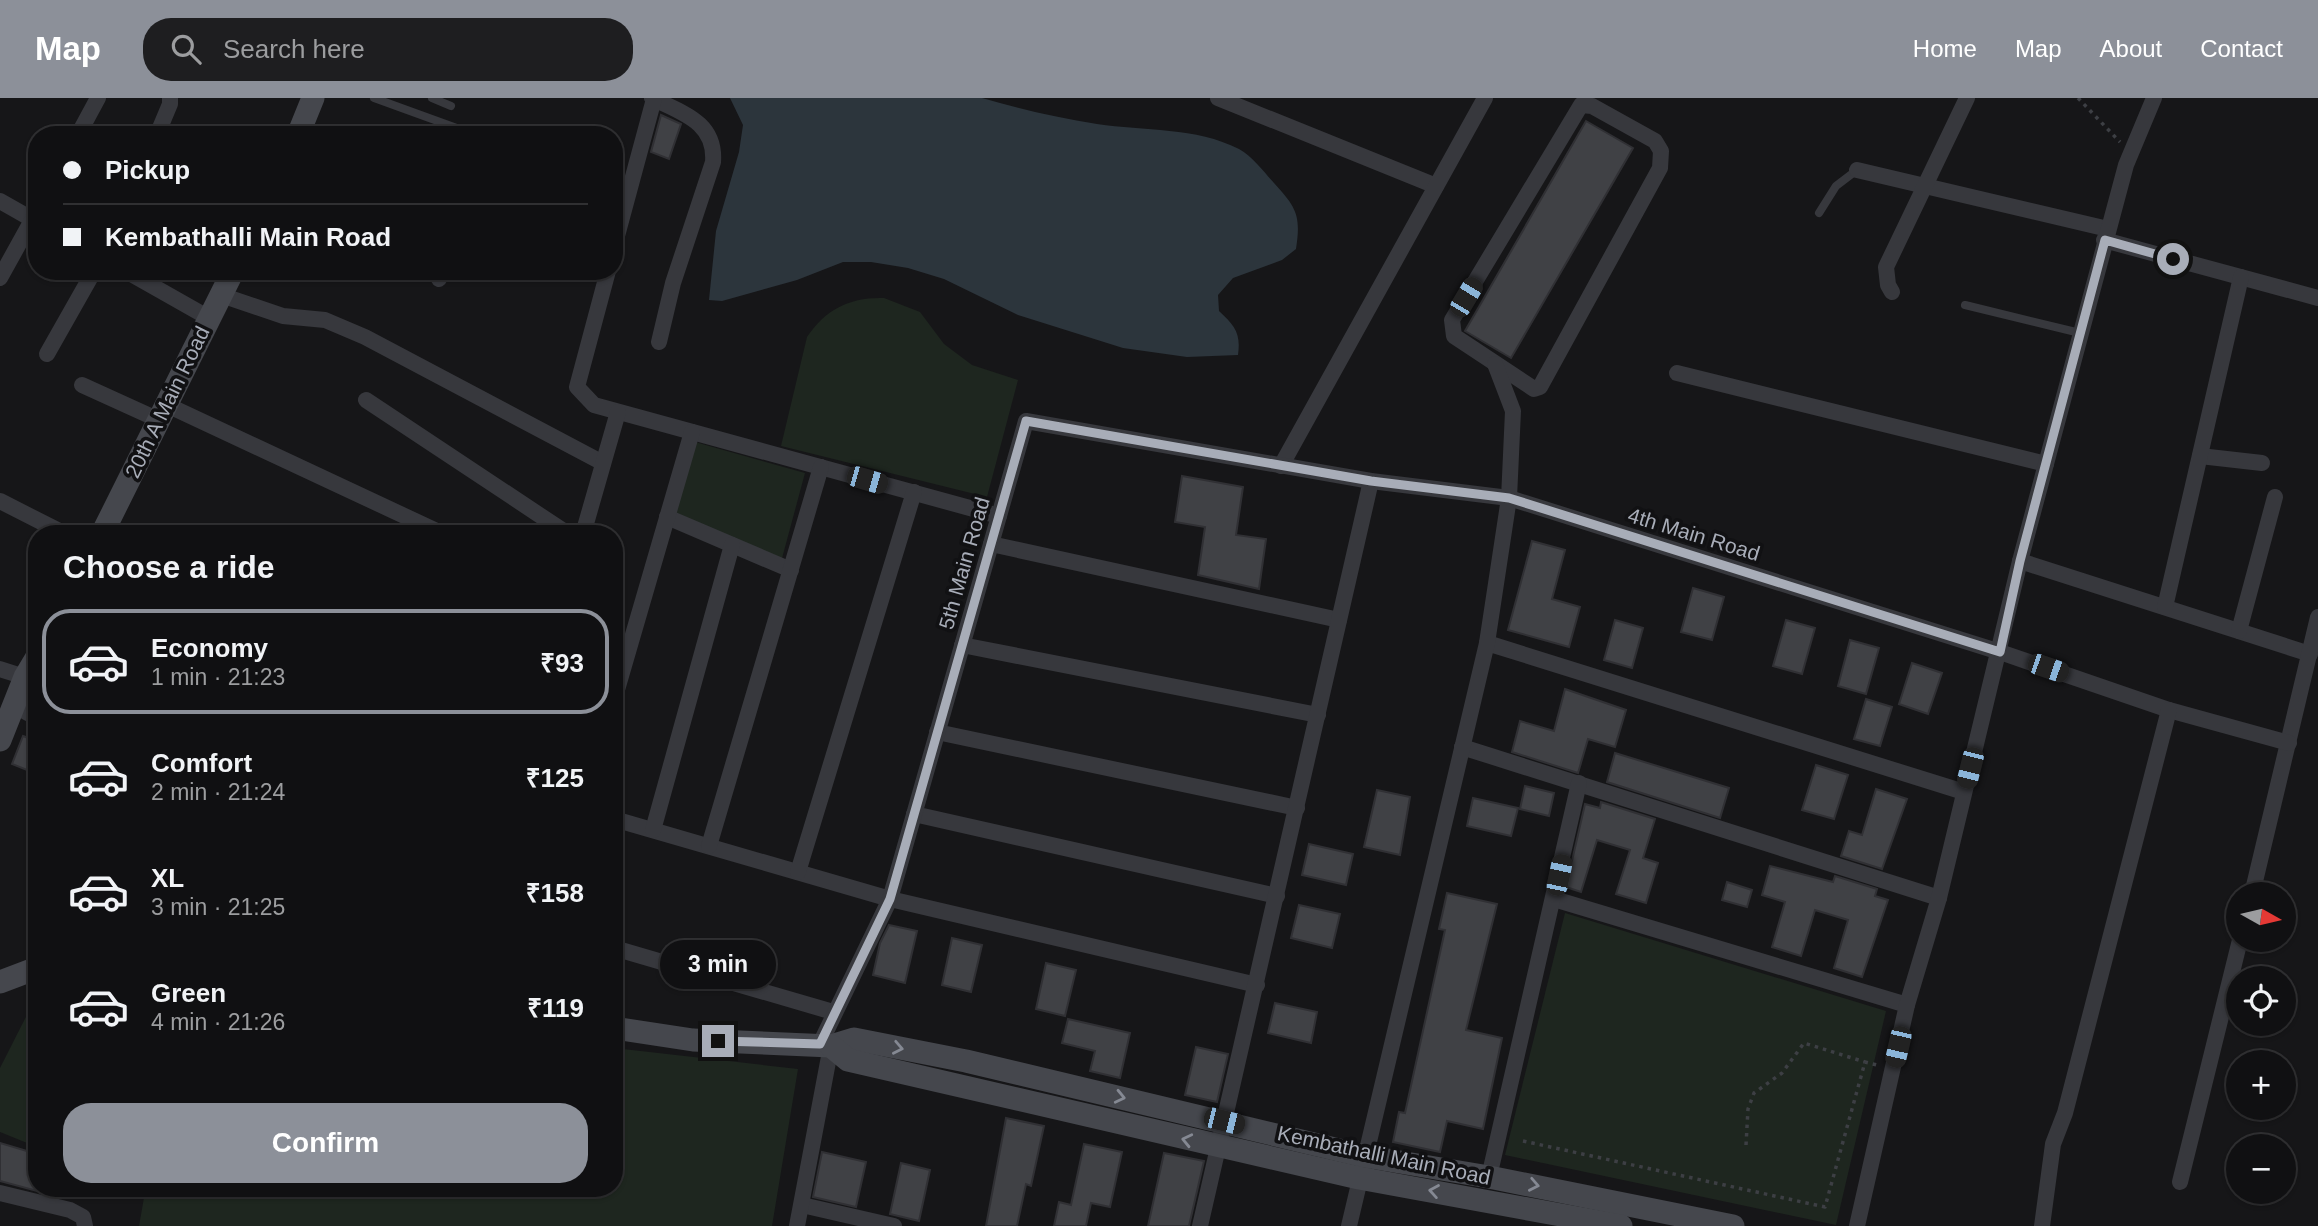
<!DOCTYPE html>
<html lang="en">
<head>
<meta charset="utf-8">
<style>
  :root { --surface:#101012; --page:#1e1e20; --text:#f1f3f6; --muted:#9c9d9f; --line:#303032; --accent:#8c9099 }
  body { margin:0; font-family:Helvetica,sans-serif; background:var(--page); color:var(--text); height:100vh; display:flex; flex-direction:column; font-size:26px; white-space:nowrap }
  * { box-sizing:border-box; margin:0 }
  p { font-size:23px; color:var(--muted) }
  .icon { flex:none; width:38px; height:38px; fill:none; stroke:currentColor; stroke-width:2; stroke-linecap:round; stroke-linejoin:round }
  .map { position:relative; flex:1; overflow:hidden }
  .drawer { position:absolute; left:28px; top:427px; width:595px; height:672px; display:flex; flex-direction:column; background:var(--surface); border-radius:28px; box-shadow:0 2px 5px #0004,0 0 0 2px var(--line) }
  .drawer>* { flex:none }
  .top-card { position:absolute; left:28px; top:28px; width:595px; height:154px; border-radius:28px; box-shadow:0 2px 5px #0004,0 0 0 2px var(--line); display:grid; align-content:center; height:154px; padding:0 35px; background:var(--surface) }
  .needle { width:46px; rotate:98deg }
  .buttons { position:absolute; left:2226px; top:784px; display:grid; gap:14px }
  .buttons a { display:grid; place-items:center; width:70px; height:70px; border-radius:50%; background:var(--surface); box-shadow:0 2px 5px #0004,0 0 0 2px var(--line); font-size:35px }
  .end { position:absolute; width:32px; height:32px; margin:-16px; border:9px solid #a8adb8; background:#111; box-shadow:0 0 0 4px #111 }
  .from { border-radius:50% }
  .bubble { position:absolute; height:49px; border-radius:24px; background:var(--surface); box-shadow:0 2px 5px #0004,0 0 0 2px var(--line); font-size:23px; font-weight:700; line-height:49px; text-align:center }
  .car { position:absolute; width:21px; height:42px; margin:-21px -10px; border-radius:9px; box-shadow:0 0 5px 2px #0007; background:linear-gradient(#222 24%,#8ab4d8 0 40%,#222 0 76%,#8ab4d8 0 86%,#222 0) }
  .top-card b { display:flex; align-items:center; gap:24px; height:66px; font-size:26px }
  .top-card b+b { border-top:2px solid var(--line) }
  .top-card i { width:18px; height:18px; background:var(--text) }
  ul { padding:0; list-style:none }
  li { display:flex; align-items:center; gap:21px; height:105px; margin:0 14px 10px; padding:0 21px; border:4px solid transparent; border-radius:28px }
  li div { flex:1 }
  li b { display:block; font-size:26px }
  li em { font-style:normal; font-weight:700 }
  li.current { border-color:var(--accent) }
  li>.icon { width:63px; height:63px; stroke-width:1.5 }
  h2 { padding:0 35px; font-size:32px; line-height:84px }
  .button { display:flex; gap:14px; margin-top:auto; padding:14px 35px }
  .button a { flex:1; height:80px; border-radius:28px; background:var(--accent); color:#fff; font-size:28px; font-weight:700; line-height:80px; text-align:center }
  header { display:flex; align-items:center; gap:42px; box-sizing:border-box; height:98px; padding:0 35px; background:var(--accent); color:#fff }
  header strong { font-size:33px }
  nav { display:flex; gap:38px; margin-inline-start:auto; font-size:24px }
  .search { width:490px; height:63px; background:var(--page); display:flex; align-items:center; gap:18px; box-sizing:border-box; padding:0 24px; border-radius:28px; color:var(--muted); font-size:26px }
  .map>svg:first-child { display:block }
  .green { fill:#1e261f }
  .water { fill:#2c353c }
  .building { fill:#404145; stroke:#303034; stroke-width:2 }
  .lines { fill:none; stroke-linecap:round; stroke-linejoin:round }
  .path { stroke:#3d3f44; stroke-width:3.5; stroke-dasharray:3.5 5; stroke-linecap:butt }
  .lane { stroke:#37383d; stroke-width:8 }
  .street { stroke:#37383d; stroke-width:16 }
  .secondary { stroke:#45474d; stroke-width:23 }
  .oneway { stroke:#858993 }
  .route { stroke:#a8adb8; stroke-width:9 }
  .labels { text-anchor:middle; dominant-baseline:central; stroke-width:7; stroke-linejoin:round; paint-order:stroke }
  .street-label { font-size:21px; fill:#a8adb8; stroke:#111113 }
</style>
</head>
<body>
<header>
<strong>Map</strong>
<div class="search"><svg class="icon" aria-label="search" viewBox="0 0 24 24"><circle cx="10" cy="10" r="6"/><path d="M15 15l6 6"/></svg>Search here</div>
<nav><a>Home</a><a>Map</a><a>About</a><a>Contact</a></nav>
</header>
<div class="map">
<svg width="2318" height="1128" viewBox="0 0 2318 1128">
  <rect width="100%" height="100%" fill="#161618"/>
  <g class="green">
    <path d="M 884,200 L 920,214 L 944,246 L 972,267 L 1018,282 L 987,399 L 781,348 L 807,239 C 826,211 850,199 884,200 Z"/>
    <path d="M 695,344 L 805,375 L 781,464 L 675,414 Z"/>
    <path d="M 1565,815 L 1886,913 L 1836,1127 L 1505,1057 Z"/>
    <path d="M 37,903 L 37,1049 L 0,1034 L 0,970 L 32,907 Z"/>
    <path d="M 614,950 L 798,971 L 772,1128 L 139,1128 L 145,1094 L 136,1090 L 614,1090 Z"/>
  </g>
  <path class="water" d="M 730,0 L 982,0 C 1020,11 1058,20 1097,26 C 1144,33 1196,29 1239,51 C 1253,59 1264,74 1274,85 C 1297,110 1301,118 1296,151 L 1282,162 L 1233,180 L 1218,197 L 1219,213 C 1235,228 1241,235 1238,257 L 1187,259 L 1123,250 L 1018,217 L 944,181 L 908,170 L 871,164 L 843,164 L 797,182 L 722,203 L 709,202 L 716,133 L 739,54 L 743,27 Z"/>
  <g class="building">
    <path d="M 661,17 L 681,26 L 669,61 L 651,54 Z"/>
    <path d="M 1586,23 L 1633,50 L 1511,260 L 1465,233 Z"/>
    <path d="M 1182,378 L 1243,389 L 1236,437 L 1266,441 L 1259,491 L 1198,477 L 1205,429 L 1175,424 Z"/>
    <path d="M 1532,443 L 1565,452 L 1552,501 L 1580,509 L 1569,549 L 1508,532 Z"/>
    <path d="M 1693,490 L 1724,499 L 1712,542 L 1681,534 Z"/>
    <path d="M 1615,522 L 1643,530 L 1632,570 L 1604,562 Z"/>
    <path d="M 1786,522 L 1815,530 L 1802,576 L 1773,568 Z"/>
    <path d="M 1850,542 L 1879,550 L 1866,596 L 1838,588 Z"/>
    <path d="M 1912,565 L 1942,575 L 1928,616 L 1899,606 Z"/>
    <path d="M 1565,591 L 1626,612 L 1615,649 L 1588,641 L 1578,675 L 1512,654 L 1520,623 L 1554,633 Z"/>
    <path d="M 1866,601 L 1892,609 L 1880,648 L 1854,641 Z"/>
    <path d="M 23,638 L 37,643 L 37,676 L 12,666 Z"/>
    <path d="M 1615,655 L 1729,690 L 1720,720 L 1607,684 Z"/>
    <path d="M 1816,667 L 1848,677 L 1834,721 L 1802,712 Z"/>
    <path d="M 1525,688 L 1554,695 L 1549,718 L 1520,711 Z"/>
    <path d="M 1876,691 L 1907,701 L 1882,771 L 1841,758 L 1849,733 L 1862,737 Z"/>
    <path d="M 1377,692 L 1410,699 L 1400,757 L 1364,749 Z"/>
    <path d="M 1473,700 L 1518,710 L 1511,738 L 1467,728 Z"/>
    <path d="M 1601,704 L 1655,721 L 1643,760 L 1658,765 L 1646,805 L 1616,796 L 1630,752 L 1597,742 L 1581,794 L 1566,789 L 1585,706 L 1600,710 Z"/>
    <path d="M 1309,746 L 1353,756 L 1346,787 L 1302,777 Z"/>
    <path d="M 1770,768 L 1833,784 L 1835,778 L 1877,791 L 1875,798 L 1888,802 L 1862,879 L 1834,870 L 1848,822 L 1815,812 L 1801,858 L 1772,849 L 1785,804 L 1762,797 Z"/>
    <path d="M 1727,784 L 1752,792 L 1747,809 L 1722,802 Z"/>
    <path d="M 1447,795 L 1497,806 L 1466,932 L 1502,940 L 1483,1031 L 1447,1023 L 1440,1054 L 1393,1044 L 1399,1014 L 1405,1015 L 1445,832 L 1439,831 Z"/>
    <path d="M 1299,807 L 1340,816 L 1332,850 L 1291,840 Z"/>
    <path d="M 889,827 L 917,833 L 905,885 L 873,877 L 880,845 Z"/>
    <path d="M 952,840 L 982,847 L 971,894 L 942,887 Z"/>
    <path d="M 1046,865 L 1076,872 L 1065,918 L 1036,911 Z"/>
    <path d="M 1275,905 L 1317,914 L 1311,945 L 1268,935 Z"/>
    <path d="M 1068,921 L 1130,935 L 1120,980 L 1090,973 L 1095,953 L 1062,945 Z"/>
    <path d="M 1196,949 L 1228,956 L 1217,1004 L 1185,997 Z"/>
    <path d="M 1006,1020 L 1044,1028 L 1031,1088 L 1026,1086 L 1017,1128 L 986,1128 Z"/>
    <path d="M 0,1045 L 37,1056 L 37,1093 L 0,1083 Z"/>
    <path d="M 1084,1046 L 1122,1054 L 1110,1109 L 1091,1105 L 1086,1128 L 1054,1128 L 1059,1104 L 1071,1107 Z"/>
    <path d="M 822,1054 L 866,1064 L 856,1109 L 813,1099 Z"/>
    <path d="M 1164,1055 L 1204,1063 L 1189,1128 L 1148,1128 Z"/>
    <path d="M 901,1065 L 930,1072 L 919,1123 L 890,1116 Z"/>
  </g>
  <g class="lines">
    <g class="path">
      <path d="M 2078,0 L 2120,44"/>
      <path d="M 1523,1043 L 1825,1109 L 1865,964 L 1877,967"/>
      <path d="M 1746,1047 L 1748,1011 L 1754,995 L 1782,975 L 1804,945 L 1865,964"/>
    </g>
    <g class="lane">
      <path d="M 374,0 L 476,37"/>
      <path d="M 432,0 L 451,8"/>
      <path d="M 1819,115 L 1836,88 L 1857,72"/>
      <path d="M 1965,207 L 2080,235"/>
    </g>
    <g class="street">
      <path d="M 652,0 C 682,15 716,24 713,64 L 673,185 L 659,244"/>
      <path d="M 1218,0 L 1436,88"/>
      <path d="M 1581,7 L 1592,8 L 1655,43 L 1661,53 L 1660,70 L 1540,289 L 1534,291 L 1454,238 L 1452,222 Z"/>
      <path d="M 78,37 L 98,0"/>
      <path d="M 157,37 L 170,6 L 170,0"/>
      <path d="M 1857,72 L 2108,131"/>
      <path d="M 0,103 L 37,124"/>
      <path d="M 2104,142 L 2318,200"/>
      <path d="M 614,149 L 654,1"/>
      <path d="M 126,173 L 209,220"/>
      <path d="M 608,173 L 577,289 L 594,307 L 999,418"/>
      <path d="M 0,180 L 37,113"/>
      <path d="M 439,181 L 442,173"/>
      <path d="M 1892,194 L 1888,187 L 1886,169 L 1967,0"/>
      <path d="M 221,197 L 283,218 L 325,222 L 365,239 L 603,365"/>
      <path d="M 47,256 L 94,173"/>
      <path d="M 1677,275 L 2046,366"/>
      <path d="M 82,287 L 159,322"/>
      <path d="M 366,302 L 568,436"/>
      <path d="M 167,307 L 443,436"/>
      <path d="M 2200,358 L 2262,365"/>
      <path d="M 1281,368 L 1485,0"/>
      <path d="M 0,403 L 65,436"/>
      <path d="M 667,419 L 791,472"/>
      <path d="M 583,436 L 618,314"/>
      <path d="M 991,446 L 1339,522"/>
      <path d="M 2020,463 L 2310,556"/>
      <path d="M 2165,509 L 2241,179"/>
      <path d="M 2239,533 L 2275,399"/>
      <path d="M 1487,545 L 1964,694"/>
      <path d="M 962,547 L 1318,617"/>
      <path d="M 0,571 L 25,579"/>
      <path d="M 614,602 L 692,334"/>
      <path d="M 13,607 L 37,620"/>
      <path d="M 937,634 L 1297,710"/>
      <path d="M 1462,649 L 1939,800"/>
      <path d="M 914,716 L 1277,798"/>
      <path d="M 614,721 L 890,801 L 1257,887"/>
      <path d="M 653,732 L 732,447"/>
      <path d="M 709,748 L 821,369"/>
      <path d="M 798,774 L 914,394"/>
      <path d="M 2252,796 L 2318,519"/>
      <path d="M 1554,801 L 1907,907"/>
      <path d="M 614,850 L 833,914"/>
      <path d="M 820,946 L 890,801 L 1026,323 L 1371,383 L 1509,400 L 2000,554 L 2169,612 L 2289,645"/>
      <path d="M 1489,1079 L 1579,685"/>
      <path d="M 2180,1084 L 2240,842"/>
      <path d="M 0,1095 L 70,1112 L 83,1119 L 85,1128"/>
      <path d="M 802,1107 L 894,1128"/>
      <path d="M 797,1128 L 831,948"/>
      <path d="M 1200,1128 L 1371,383"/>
      <path d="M 1349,1128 L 1487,545 L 1509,400 L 1513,313 L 1495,266"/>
      <path d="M 1857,1128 L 1907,907 L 1939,800 L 2020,463 L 2126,67 L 2154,0"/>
      <path d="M 2042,1128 L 2053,1046 L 2065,1015 L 2169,612"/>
    </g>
    <g class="secondary">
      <path d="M 298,37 L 313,0"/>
      <path d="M 102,436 L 233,173"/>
      <path d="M 0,642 L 25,579 L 37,559"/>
      <path d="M 0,884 L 37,870"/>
      <path d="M 614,930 L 693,942 L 831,948 L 854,941 L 966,963 L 1364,1058 L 1489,1079 L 1733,1128"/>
      <path d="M 831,948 L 848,962 L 1359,1080 L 1621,1128"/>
    </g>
  </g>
  <defs><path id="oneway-chevron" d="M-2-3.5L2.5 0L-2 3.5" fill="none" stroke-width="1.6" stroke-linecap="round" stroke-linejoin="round" transform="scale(1.75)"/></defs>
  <g class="oneway">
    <use href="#oneway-chevron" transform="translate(898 950) rotate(11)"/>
    <use href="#oneway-chevron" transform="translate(1120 999) rotate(13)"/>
    <use href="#oneway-chevron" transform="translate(1187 1042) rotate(-167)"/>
    <use href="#oneway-chevron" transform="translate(1534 1087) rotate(11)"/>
    <use href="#oneway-chevron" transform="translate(1434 1093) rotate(-170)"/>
  </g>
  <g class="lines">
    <path class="route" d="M 718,943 L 820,946 L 890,801 L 1026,323 L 1371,383 L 1509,400 L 2000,554 L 2020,463 L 2105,142 L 2173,161"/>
  </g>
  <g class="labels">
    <g class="street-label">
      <text transform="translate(167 304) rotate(-64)">20th A Main Road</text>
      <text transform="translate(1694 436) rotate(17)">4th Main Road</text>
      <text transform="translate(964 465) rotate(-74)">5th Main Road</text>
      <text transform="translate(1384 1057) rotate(12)">Kembathalli Main Road</text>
    </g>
  </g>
</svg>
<div class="buttons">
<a><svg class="needle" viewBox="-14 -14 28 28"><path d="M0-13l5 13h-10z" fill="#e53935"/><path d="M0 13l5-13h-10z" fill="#9c9d9f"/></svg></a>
<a><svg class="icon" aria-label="locate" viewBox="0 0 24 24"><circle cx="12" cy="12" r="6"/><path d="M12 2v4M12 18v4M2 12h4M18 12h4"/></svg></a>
<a>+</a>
<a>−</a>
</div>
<i class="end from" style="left:2173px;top:161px"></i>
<i class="end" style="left:718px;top:943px"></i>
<div class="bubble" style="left:660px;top:842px;width:116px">3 min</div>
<i class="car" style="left:1466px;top:199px;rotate:31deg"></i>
<i class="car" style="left:867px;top:382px;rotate:106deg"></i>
<i class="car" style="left:2048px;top:570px;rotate:109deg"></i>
<i class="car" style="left:1970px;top:670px;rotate:194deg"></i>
<i class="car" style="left:1559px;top:777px;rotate:12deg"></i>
<i class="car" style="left:1898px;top:949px;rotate:193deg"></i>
<i class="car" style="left:1224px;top:1023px;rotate:104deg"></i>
<div class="top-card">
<b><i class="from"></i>Pickup</b>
<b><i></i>Kembathalli Main Road</b>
</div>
<section class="drawer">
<h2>Choose a ride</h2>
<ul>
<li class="current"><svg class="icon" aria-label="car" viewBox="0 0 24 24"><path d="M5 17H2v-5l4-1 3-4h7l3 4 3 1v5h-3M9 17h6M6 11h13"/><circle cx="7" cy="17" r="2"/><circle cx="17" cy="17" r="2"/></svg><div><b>Economy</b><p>1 min · 21:23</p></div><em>₹93</em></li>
<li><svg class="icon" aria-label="car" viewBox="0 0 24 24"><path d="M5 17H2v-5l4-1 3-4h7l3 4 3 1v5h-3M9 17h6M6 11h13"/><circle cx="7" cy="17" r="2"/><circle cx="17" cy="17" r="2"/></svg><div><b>Comfort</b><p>2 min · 21:24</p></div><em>₹125</em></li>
<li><svg class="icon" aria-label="car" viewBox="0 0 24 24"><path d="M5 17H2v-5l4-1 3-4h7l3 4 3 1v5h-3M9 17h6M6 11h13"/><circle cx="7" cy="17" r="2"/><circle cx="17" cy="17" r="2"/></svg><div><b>XL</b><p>3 min · 21:25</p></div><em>₹158</em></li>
<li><svg class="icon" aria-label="car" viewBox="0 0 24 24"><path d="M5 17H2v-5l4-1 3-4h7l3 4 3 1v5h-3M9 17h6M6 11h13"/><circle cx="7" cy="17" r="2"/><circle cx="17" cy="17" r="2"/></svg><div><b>Green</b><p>4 min · 21:26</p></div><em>₹119</em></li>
</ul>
<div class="button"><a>Confirm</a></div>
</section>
</div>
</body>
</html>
